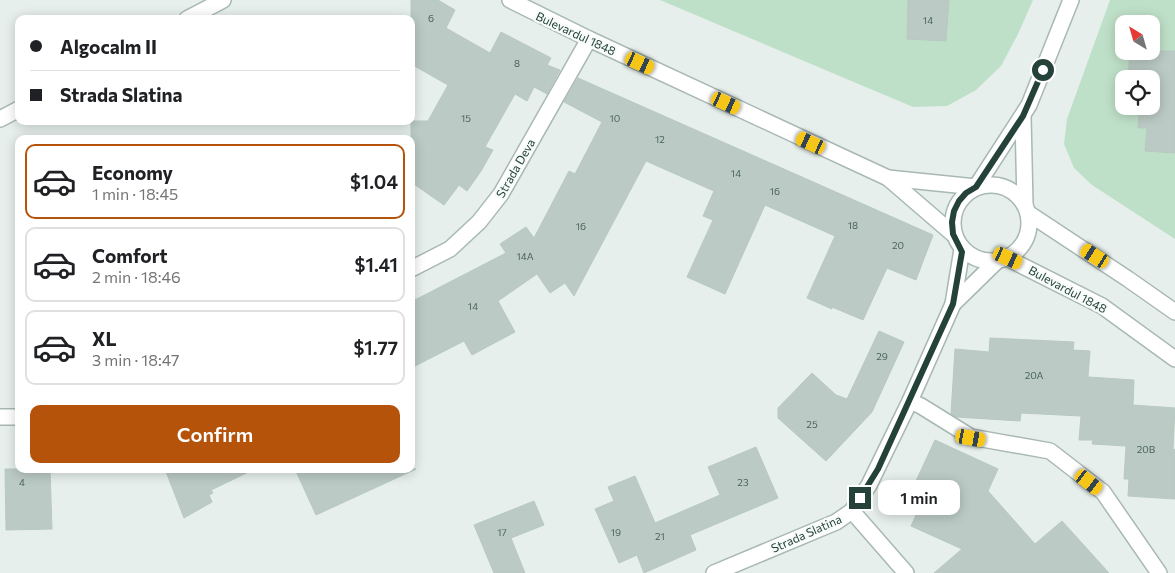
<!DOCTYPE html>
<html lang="en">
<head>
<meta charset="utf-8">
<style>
  :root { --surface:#fff; --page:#f6f6f6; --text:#202124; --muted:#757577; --line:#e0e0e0; --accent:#b45309 }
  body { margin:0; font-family:Commissioner,sans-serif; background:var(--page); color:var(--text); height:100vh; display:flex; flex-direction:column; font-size:19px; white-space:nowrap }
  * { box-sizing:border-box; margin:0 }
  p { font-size:16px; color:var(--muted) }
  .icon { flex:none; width:28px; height:28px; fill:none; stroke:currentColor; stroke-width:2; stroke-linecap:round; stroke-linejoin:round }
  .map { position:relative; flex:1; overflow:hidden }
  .details { position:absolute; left:15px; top:135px; width:400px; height:338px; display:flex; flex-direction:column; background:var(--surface); border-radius:10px; box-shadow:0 2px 12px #0003 }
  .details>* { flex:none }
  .banner { position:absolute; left:15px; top:15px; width:400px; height:110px; border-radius:10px; box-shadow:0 2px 12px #0003; display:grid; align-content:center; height:110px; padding:0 15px; background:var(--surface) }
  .needle { width:32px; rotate:323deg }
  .tools { position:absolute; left:1115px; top:15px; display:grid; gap:10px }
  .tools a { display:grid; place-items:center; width:45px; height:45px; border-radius:10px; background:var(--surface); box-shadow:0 2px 12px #0003; font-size:25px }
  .end { position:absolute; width:22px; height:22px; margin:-11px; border:6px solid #24423a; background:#fff; box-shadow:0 0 0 2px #fff }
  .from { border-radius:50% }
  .bubble { position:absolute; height:35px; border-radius:10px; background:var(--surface); box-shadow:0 2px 12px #0003; font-size:16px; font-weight:600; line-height:35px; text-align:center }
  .car { position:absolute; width:15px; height:30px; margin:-15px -8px; border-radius:6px; box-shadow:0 0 4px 1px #0007; background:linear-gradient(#f5c518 24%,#345 0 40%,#f5c518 0 76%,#345 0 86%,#f5c518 0) }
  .banner b { display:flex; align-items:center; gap:18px; height:48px; font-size:19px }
  .banner b+b { border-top:1px solid var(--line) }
  .banner i { width:12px; height:12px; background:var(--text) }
  ul { padding:9px 0 0; list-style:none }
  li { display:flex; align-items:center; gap:15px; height:75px; margin:0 10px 8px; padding:0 5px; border:2px solid var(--line); border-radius:10px }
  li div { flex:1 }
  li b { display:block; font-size:19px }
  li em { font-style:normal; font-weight:600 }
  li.on { border-color:var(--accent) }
  li>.icon { width:45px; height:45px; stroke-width:1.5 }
  .action { display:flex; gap:10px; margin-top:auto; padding:10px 15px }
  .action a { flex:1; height:58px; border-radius:10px; background:var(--accent); color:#fff; font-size:20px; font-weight:600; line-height:58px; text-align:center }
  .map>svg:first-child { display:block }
  .green { fill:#bfe0c8; fill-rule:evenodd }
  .building { fill:#bbcac4; stroke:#b8c9c2 }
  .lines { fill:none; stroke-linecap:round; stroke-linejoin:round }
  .minor-casing { stroke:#a8b8b2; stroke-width:18 }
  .minor { stroke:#fff; stroke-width:15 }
  .route { stroke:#24423a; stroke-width:6 }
  .labels { text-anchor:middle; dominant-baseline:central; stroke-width:4.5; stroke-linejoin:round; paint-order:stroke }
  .number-label { font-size:10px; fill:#4a645c }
  .street-label { font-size:12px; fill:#24423a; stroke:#f7fbf9 }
</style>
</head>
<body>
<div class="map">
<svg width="1175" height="573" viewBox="0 0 1175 573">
  <rect width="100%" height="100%" fill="#e6efeb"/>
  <g class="green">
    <path d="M 660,0 L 1033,0 L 1018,34 L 1001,66 L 976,90 L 947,106 L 913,107 Z"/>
    <path d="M 1110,0 L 1175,0 L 1175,239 L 1092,185 L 1074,168 L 1064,144 L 1067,119 ZM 1124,24 L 1151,24 L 1151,51 L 1124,51 ZM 1124,79 L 1151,79 L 1151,106 L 1124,106 Z"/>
  </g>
  <g class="building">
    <path d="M 411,0 L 438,0 L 455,10 L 446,28 L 490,53 L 501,32 L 551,58 L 547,65 L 560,70 L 547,94 L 534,87 L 527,101 L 515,94 L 485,147 L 493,150 L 481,171 L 467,191 L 459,185 L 444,205 L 411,182 L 411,121 L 428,121 L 448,85 L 411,64 Z"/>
    <path d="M 908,0 L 949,0 L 946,41 L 907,39 Z"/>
    <path d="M 1130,51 L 1175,51 L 1175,153 L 1145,151 L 1147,128 L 1138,128 L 1140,106 L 1151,106 L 1151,79 L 1128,79 Z"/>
    <path d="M 578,78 L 933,235 L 916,280 L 887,268 L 863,320 L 832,307 L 832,309 L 807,298 L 835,236 L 765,205 L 725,294 L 687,277 L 713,220 L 703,216 L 714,191 L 646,161 L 574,296 L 565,283 L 550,293 L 537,274 L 498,301 L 515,332 L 472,355 L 464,341 L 411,368 L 411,302 L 506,253 L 500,244 L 526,227 L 534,238 L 569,171 L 575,174 L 602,122 L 564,102 Z"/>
    <path d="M 879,331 L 904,342 L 872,412 L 826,461 L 778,418 L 778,408 L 812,373 L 836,395 L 847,399 Z"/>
    <path d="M 990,338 L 1074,342 L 1073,350 L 1090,351 L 1088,377 L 1134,380 L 1133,405 L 1175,408 L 1173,449 L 1175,450 L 1175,499 L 1128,496 L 1129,479 L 1124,479 L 1126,446 L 1092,444 L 1093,440 L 1079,440 L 1081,416 L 1021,413 L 1020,421 L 956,417 L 951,414 L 955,349 L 989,352 Z"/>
    <path d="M 935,440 L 998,469 L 988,491 L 1035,544 L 1062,521 L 1109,573 L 934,573 L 962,549 L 911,526 L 922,502 L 909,496 Z"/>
    <path d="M 756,447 L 778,498 L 690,535 L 696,550 L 644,573 L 637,555 L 619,563 L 595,509 L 614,501 L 608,487 L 635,476 L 655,523 L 720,495 L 708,467 Z"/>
    <path d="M 5,469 L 50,469 L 52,529 L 6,530 Z"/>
    <path d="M 165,469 L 255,469 L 211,490 L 213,493 L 209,495 L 212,502 L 184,518 Z"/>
    <path d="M 295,469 L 416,469 L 316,515 Z"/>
    <path d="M 534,501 L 544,525 L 511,538 L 525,573 L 494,573 L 474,525 Z"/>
  </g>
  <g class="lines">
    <g class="minor-casing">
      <g id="minor">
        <path d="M 510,0 L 589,39 L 888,178 L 953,234"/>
        <path d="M 187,19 L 223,0"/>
        <path d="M 1023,116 L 1025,205"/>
        <path d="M 0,119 L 19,109"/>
        <path d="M 888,178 L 976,187 L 1029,105 L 1071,0"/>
        <circle cx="991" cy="223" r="38"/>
        <path d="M 1028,213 L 1128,279 L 1175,312"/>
        <path d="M 1007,258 L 1102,306 L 1175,359"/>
        <path d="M 411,269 L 450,249 L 479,222 L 501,194 L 589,39"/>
        <path d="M 953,304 L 997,261"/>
        <path d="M 910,401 L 921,406 L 971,437 L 1050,451 L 1103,492 L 1159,573"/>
        <path d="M 0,417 L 19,417"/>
        <path d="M 852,511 L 906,573"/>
        <path d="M 714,573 L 836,522 L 852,511 L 869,485 L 910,401 L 953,304 L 962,249"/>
      </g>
    </g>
    <use href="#minor" class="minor"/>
  </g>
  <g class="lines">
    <path class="route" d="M 860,498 L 878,469 L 953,304 L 962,252 L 953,234 L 952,222 L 954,211 L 959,201 L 966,193 L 976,187 L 1023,116 L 1043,70"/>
  </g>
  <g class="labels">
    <g class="number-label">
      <text x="431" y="18">6</text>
      <text x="928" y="20">14</text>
      <text x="517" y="63">8</text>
      <text x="466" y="118">15</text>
      <text x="615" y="118">10</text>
      <text x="660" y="139">12</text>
      <text x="736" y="173">14</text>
      <text x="775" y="191">16</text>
      <text x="853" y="225">18</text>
      <text x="581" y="226">16</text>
      <text x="898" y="245">20</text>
      <text x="525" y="256">14A</text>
      <text x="473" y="306">14</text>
      <text x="882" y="356">29</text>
      <text x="1034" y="375">20A</text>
      <text x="812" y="424">25</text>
      <text x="1146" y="449">20B</text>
      <text x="22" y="482">4</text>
      <text x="743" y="482">23</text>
      <text x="502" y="532">17</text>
      <text x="616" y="532">19</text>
      <text x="660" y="536">21</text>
    </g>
    <g class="street-label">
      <text transform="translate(576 33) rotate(25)">Bulevardul 1848</text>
      <text transform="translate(515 168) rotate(-60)">Strada Deva</text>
      <text transform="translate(1068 289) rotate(28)">Bulevardul 1848</text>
      <text transform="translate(806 533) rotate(-24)">Strada Slatina</text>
    </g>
  </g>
</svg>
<div class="tools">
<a><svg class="needle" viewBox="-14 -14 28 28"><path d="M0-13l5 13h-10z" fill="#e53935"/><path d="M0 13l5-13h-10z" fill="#757577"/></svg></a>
<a><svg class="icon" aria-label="locate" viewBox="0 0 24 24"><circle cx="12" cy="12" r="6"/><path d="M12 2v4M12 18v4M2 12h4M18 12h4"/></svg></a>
</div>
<i class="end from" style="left:1043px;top:70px"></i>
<i class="end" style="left:860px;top:498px"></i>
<div class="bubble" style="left:878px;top:480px;width:82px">1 min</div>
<i class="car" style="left:640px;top:63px;rotate:115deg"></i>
<i class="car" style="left:726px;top:103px;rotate:115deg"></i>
<i class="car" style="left:811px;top:143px;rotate:295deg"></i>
<i class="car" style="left:1095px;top:256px;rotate:303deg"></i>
<i class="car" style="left:1008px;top:258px;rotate:115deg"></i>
<i class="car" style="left:971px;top:438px;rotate:100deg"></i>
<i class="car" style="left:1089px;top:482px;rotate:128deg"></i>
<div class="banner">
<b><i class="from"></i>Algocalm II</b>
<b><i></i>Strada Slatina</b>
</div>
<section class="details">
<ul>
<li class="on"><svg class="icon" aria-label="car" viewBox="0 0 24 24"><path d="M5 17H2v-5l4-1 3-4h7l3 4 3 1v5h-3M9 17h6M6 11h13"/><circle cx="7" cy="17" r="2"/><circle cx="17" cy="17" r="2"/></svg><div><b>Economy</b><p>1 min · 18:45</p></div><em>$1.04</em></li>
<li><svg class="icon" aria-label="car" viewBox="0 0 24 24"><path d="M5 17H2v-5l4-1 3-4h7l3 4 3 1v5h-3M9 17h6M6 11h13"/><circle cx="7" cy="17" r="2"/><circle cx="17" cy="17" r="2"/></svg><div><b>Comfort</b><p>2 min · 18:46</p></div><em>$1.41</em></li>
<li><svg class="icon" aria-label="car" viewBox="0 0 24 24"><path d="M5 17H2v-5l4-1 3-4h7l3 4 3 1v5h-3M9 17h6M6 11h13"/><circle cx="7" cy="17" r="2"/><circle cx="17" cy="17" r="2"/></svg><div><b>XL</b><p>3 min · 18:47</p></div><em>$1.77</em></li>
</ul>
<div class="action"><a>Confirm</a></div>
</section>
</div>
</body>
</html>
